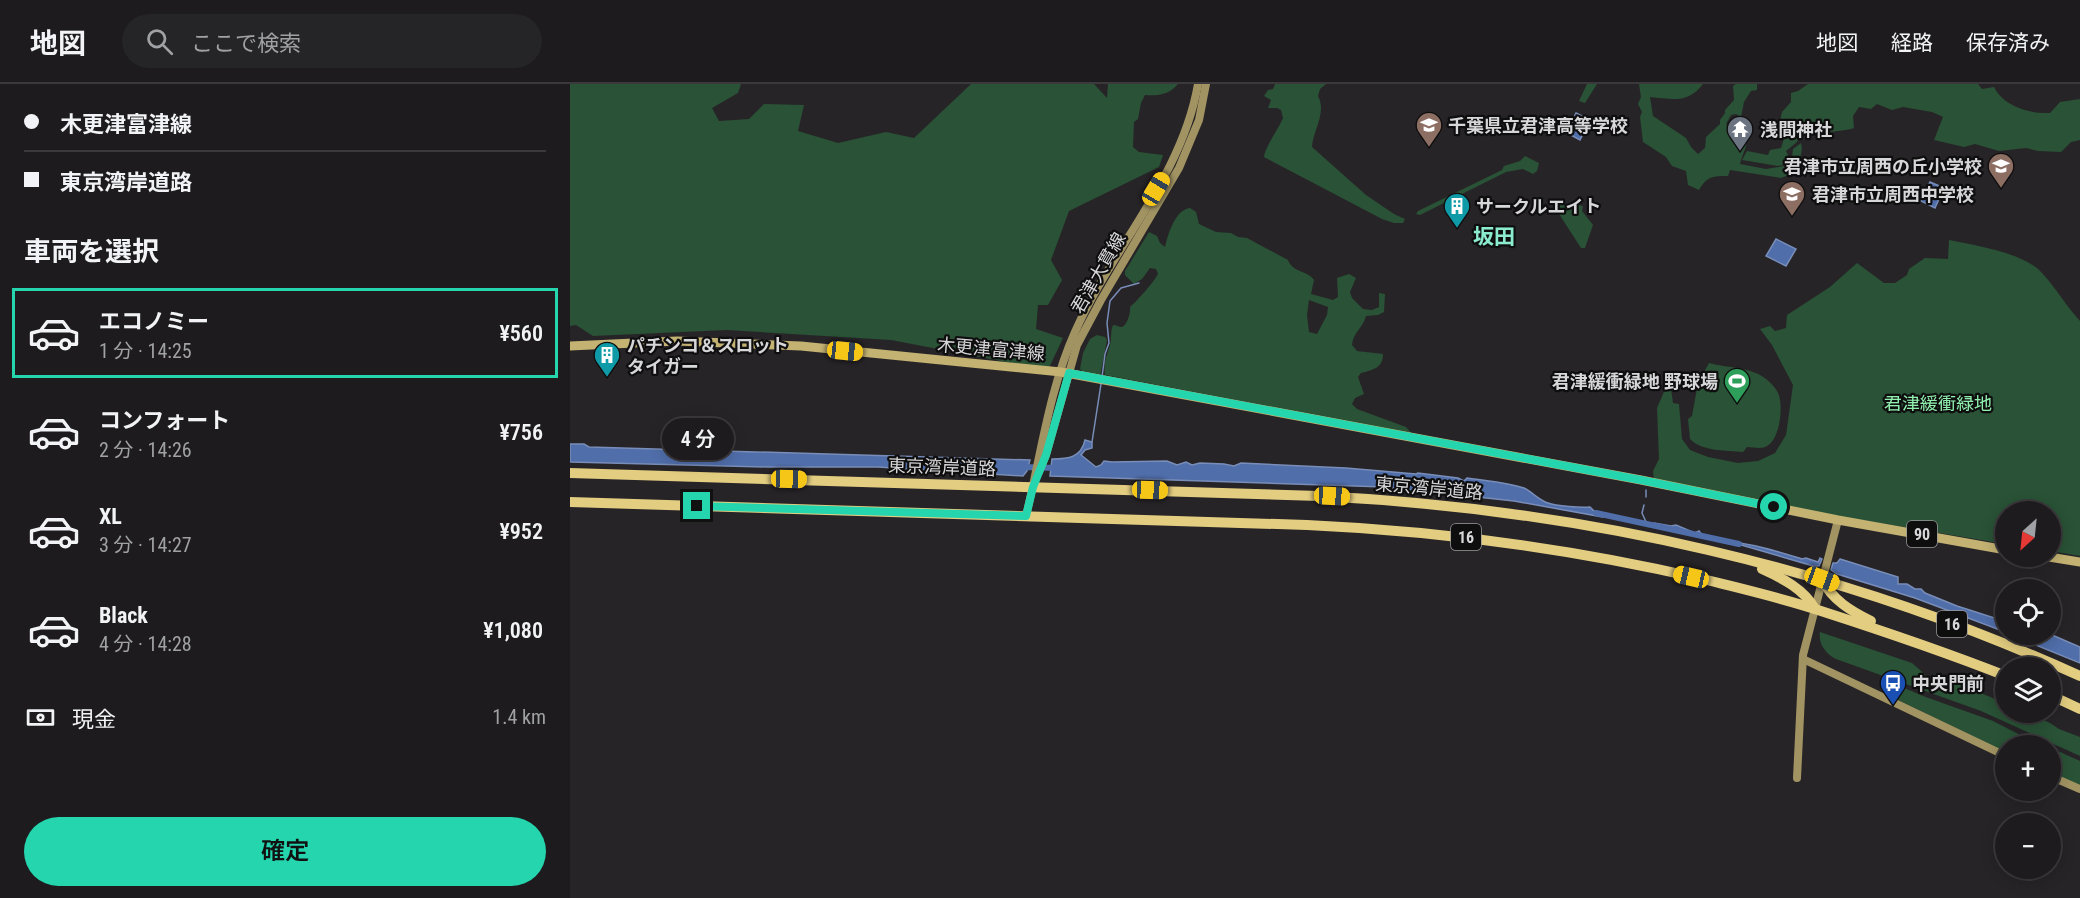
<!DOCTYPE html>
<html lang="ja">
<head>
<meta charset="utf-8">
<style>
  :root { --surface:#1d1b1d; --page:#252426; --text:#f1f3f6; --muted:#a0a1a4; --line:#3b393b; --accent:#24d5ae }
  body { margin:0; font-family:"Roboto Condensed","Noto Sans JP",sans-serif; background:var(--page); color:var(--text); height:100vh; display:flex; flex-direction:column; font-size:22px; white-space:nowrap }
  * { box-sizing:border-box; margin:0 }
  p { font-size:20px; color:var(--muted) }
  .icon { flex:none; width:33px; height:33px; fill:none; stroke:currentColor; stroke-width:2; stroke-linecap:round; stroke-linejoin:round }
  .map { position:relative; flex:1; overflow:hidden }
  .side { display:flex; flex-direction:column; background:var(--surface); width:570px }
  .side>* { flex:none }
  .guide { display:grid; align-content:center; height:132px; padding:0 24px; background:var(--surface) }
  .needle { width:39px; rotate:207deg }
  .controls { position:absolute; left:1425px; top:417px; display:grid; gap:12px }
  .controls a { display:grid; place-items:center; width:66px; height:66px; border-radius:50%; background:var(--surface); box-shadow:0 3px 15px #0003,0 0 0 2px var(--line); font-size:30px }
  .end { position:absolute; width:27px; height:27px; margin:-14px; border:8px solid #24d5ae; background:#111; box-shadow:0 0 0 3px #111 }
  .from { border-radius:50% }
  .bubble { position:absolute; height:42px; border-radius:21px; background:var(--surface); box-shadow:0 3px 15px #0003,0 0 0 2px var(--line); font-size:20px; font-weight:600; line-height:42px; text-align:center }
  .car { position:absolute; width:18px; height:36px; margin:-18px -9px; border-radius:8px; box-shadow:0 0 4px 2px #0007; background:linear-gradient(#f5c518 24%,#345 0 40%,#f5c518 0 76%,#345 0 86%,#f5c518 0) }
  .guide b { display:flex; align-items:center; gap:21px; height:57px; font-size:22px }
  .guide b+b { border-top:2px solid var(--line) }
  .guide i { width:15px; height:15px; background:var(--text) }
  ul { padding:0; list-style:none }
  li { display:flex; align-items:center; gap:18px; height:90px; margin:0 12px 9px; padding:0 12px; border:3px solid transparent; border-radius:0px }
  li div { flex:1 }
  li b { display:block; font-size:22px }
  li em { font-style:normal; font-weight:600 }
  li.active { border-color:var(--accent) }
  li>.icon { width:54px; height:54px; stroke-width:1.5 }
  h2 { padding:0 24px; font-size:27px; line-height:72px }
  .pay { display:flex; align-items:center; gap:15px; height:66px; padding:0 24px; font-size:22px }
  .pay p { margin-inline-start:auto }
  .button { display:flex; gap:12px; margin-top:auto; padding:12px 24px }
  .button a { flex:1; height:69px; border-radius:36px; background:var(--accent); color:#111; font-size:24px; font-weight:600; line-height:69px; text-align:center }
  header { display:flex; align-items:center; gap:36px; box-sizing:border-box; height:84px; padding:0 30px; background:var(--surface); border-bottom:2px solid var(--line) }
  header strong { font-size:28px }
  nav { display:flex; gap:33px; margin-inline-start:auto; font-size:21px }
  .search { width:420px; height:54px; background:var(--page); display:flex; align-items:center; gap:15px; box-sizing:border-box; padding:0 21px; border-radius:33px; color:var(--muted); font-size:22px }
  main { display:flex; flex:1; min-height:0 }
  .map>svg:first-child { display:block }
  .green { fill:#295236; fill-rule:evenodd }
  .water { fill:#506eaa; stroke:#788db8; stroke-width:1.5 }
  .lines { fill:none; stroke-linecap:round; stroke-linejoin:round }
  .stream { stroke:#788db8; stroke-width:1.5 }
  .canal { stroke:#506eaa; stroke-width:6 }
  .secondary { stroke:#a19362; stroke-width:8 }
  .primary { stroke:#c3b272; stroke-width:9 }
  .highway { stroke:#e3cd80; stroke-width:10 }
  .route { stroke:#24d5ae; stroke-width:8 }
  .labels { text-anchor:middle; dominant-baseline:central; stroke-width:4.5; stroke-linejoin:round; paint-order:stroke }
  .shield { fill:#0f0e0f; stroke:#9b9a9c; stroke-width:1.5 }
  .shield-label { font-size:16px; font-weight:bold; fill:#d7d6d8 }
  .poi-label { font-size:18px; font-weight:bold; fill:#d7d6d8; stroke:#0f0e0f; text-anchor:start }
  .street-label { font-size:18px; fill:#d7d6d8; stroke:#0f0e0f }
  .park-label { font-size:18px; fill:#90f1af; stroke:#0f0e0f }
  .quarter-label { font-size:21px; font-weight:bold; fill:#8bebce; stroke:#0f0e0f }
</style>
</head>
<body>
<header>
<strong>地図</strong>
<div class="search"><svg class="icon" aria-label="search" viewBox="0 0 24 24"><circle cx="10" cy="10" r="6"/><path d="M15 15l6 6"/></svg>ここで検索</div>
<nav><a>地図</a><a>経路</a><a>保存済み</a></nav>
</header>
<main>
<section class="side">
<div class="guide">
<b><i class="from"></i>木更津富津線</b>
<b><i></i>東京湾岸道路</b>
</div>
<h2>車両を選択</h2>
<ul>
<li class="active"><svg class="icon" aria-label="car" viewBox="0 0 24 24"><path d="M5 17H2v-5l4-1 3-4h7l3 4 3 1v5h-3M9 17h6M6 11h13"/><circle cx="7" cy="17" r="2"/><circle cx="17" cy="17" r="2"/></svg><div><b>エコノミー</b><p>1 分 · 14:25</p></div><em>¥560</em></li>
<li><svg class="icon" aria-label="car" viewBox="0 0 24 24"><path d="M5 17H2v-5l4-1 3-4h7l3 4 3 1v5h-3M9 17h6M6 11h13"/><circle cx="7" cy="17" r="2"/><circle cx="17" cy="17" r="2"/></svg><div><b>コンフォート</b><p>2 分 · 14:26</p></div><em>¥756</em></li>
<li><svg class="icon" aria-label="car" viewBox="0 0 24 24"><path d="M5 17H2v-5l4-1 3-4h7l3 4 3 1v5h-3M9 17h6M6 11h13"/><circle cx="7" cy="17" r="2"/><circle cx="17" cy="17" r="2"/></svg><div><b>XL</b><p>3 分 · 14:27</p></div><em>¥952</em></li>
<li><svg class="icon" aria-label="car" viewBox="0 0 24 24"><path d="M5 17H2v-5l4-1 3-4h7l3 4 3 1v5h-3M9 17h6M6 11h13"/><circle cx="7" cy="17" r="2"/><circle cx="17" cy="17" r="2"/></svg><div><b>Black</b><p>4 分 · 14:28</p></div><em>¥1,080</em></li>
</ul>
<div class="pay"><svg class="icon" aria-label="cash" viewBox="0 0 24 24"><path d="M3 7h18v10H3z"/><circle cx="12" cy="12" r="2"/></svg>現金<p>1.4 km</p></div>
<div class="button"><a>確定</a></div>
</section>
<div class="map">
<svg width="1510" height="814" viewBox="0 0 1510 814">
  <rect width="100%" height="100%" fill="#272427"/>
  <g class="green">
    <path d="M 0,0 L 171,0 L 168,9 L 142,24 L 149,37 L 179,35 L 194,20 L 234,21 L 228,47 L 268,59 L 316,48 L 344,54 L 401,0 L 524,0 L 537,14 L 538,0 L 608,0 C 599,11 588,12 575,11 L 571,19 L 568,35 L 564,38 L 563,63 L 569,68 L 593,71 L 589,83 L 499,127 L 481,176 L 492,196 L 478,221 L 468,221 L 466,245 L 493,254 L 478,286 L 321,256 L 157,246 L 23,252 L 6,241 L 0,242 Z"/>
    <path d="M 705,0 L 756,0 L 750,5 L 748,12 C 757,29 743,46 742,63 L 796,111 L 824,130 L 835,135 L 833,139 L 824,139 L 812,135 L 694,73 C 695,63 708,46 713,34 L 711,26 L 707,24 L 698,24 L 701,16 L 694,12 L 698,6 L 703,5 Z"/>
    <path d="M 1017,0 L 1027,0 L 1015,19 L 1009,17 Z"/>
    <path d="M 1069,0 L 1133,0 C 1118,20 1102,15 1080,13 L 1083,32 L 1116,54 L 1121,63 L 1128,70 L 1135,64 L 1136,53 L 1150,40 L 1150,36 L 1155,29 L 1155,26 L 1164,16 L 1163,2 L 1166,0 L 1187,0 L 1187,6 L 1181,7 L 1174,18 L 1171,33 L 1166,30 L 1161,31 L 1156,40 L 1168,49 L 1175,46 C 1180,60 1173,67 1170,80 L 1196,85 L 1214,82 L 1222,73 L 1223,65 L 1231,59 L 1232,65 L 1229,80 L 1224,89 L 1211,94 L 1160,86 L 1158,92 C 1143,92 1137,92 1129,106 L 1118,101 L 1116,87 L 1102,82 L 1096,73 L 1073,58 L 1070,33 L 1072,28 L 1068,20 L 1071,13 Z"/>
    <path d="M 1238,0 L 1408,0 L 1412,5 L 1424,3 C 1433,22 1460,30 1480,29 L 1490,18 L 1510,15 L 1510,56 L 1501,58 L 1491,68 L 1468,67 L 1456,64 L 1429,67 L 1405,60 L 1394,63 L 1364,56 L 1373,33 L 1362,28 L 1333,23 L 1322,26 L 1307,20 L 1301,25 L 1289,23 L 1283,32 L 1284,44 C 1279,46 1257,49 1252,48 L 1248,41 L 1240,39 L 1231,46 L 1227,58 L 1216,67 L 1219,73 L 1213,81 L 1208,82 L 1172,76 L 1177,67 L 1198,71 L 1200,66 L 1211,64 L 1217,45 L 1210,37 L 1212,28 L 1221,18 L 1221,9 L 1228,7 Z"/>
    <path d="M 955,72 L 969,79 L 967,87 L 963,90 L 953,85 L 936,88 L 850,131 L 846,130 L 848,127 L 932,86 L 934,82 L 950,77 Z"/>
    <path d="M 990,118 L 1003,123 L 1008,121 L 1013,122 L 1012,127 L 1023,141 L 1015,164 L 1011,164 L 982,119 L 987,120 Z"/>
    <path d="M 620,124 L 626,128 L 629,140 L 646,148 L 661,149 L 668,153 L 677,154 L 718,176 C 723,189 737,186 744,196 L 741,210 L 763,216 L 768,213 L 767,194 L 779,190 L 786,194 L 780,208 L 782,214 L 793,225 L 802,226 L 809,223 L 809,209 L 815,210 L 814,228 L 808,231 L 796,232 C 793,244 783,248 782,261 L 787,267 L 813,270 C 813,284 803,286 791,289 L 788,293 L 794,310 L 785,314 L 782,320 L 787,325 L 836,343 L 842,350 L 535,291 C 533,280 537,271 540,261 C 542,254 540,248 543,241 C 546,241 549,243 552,243 C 557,242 561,228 560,223 C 568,216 583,199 588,190 L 586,185 L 580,184 L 572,195 L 564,200 L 555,191 L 555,187 L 579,148 L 587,152 L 590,159 L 595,163 C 598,150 605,126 620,124 ZM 739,216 L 758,223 L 757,231 L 747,250 L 739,248 L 737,231 Z"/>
    <path d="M 1379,156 C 1404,161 1455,169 1472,189 C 1486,204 1496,222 1510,237 L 1510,472 L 1481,467 L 1480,428 L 1436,428 L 1435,460 L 1220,424 L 1084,396 L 1083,387 L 1089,375 L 1087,324 L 1096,303 L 1101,305 L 1103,319 L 1109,320 L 1112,355 L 1120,366 L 1138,373 L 1168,379 L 1188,377 L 1205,369 L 1216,351 L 1223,301 L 1202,261 L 1190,245 L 1200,242 L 1205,247 L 1216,244 L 1217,231 L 1260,203 L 1287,179 L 1314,199 L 1325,199 L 1337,191 L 1339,185 L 1355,174 L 1378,175 Z"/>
    <path d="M 527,251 L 535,253 L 537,256 L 530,292 L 513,288 L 510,285 L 513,269 L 520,255 Z"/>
    <path d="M 1139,279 C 1157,284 1182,283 1196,295 C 1201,299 1206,304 1208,309 C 1214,321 1210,358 1195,363 C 1190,365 1182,363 1177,363 L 1173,368 C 1157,366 1132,368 1120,355 L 1118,335 L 1122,332 L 1128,299 Z"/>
    <path d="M 1250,548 L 1342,579 L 1359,594 L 1364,590 L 1435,619 L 1436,628 L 1459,629 L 1480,639 L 1489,645 L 1510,653 L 1510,672 L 1411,627 L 1266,575 C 1256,570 1248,560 1250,548 Z"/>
    <path d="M 1316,600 L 1332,603 L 1353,612 L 1423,637 L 1456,654 L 1475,661 L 1436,662 L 1435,668 L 1320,612 L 1315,607 Z"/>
    <path d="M 1481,664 L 1510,677 L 1510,703 L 1481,690 Z"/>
  </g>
  <g class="water">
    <path d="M 1006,29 L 1020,36 L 1010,56 L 997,49 Z"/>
    <path d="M 1360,98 L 1374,104 L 1365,124 L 1351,117 Z"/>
    <path d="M 1206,155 L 1226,165 L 1216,182 L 1196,172 Z"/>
    <path d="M 515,356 L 522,358 L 522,364 L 515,366 L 511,371 L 526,383 L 531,381 L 534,377 L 542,378 L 597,377 L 607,381 L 616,378 L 622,381 L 630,379 L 654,380 L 664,382 L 671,379 L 776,384 L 846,390 L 848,389 L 888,394 L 894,397 L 897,394 C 916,397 936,398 954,404 C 962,408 969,416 978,419 C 986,422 1012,424 1020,423 L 1024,427 L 1033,429 L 1033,433 L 944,417 L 815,403 L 480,392 L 482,375 C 498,375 511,374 515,356 Z"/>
    <path d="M 0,360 L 14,360 L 19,363 L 460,376 L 457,387 L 453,392 L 308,383 L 198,383 L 0,378 Z"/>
    <path d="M 1084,439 L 1101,442 L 1106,441 L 1125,449 L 1129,447 L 1133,452 L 1083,441 Z"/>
    <path d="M 1161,458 C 1184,460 1209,468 1232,475 L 1236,474 L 1248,478 L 1250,474 L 1252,475 L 1249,482 L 1243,482 Z"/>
    <path d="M 1270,475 L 1328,493 L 1328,500 L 1337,500 L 1345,505 L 1351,505 L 1355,509 L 1387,522 L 1434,537 L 1435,548 L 1345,514 L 1267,490 L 1261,486 L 1263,479 L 1267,479 Z"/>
    <path d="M 1441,551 L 1472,551 L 1479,554 L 1482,551 L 1510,563 L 1510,579 Z"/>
  </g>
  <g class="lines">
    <g class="stream">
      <path d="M 532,293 L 535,270 L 539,259 L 537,239 L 540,217 L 551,204 L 569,199"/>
      <path d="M 522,358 L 531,300"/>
      <path d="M 1076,413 L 1076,406"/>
      <path d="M 1074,421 L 1072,429 L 1077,440"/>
    </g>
    <g class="canal">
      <path d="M 450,383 L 488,384"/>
      <path d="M 1026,429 L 1169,460"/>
    </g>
    <g class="secondary">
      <path d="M 469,388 L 476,371 L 507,261 L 531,216 L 609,84 L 629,36 L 636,0"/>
      <path d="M 456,432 C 471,371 479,306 505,248 C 542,164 612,93 628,0"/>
      <path d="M 1233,575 L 1436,672"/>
      <path d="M 1480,692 L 1510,705"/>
      <path d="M 1227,694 L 1233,571 L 1268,436"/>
    </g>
    <g class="primary">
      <path d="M 0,262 L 107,257 L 231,262 L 491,288 L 1071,396 L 1268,436 L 1436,466"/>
      <path d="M 1473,472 L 1510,478"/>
    </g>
    <g class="highway">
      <path d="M 0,389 L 749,412 C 1011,425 1270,483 1510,592"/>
      <path d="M 0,418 L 737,441 C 870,447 1003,465 1133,495 C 1172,505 1212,514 1251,527 C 1313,547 1375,568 1436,592"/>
      <path d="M 1192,485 C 1212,494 1234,505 1245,525"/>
      <path d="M 1252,495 C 1262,516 1281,527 1301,537"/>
      <path d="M 1480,611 L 1510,625"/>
    </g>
  </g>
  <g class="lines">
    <path class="route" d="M 127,422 L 456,432 L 463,403 L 476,371 L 499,289 L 1071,396 L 1204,423"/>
  </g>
  <defs>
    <g id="school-pin" transform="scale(1.35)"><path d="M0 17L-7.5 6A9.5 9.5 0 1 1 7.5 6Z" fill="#8d6e63" stroke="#0f0e0f"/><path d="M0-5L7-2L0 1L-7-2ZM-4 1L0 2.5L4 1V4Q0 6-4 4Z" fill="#fff"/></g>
    <g id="temple-pin" transform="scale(1.35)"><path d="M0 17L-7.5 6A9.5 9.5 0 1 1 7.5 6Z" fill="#6b7280" stroke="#0f0e0f"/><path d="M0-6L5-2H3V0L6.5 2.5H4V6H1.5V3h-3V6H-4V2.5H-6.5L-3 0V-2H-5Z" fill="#fff"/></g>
    <g id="building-pin" transform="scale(1.35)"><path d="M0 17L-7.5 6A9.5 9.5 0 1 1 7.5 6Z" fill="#0f9aa8" stroke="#0f0e0f"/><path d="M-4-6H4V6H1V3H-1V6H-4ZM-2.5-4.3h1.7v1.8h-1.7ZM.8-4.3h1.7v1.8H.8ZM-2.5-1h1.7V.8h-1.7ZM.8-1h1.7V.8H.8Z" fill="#fff"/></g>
    <g id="stadium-pin" transform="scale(1.35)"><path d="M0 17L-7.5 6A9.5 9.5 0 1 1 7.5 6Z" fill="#2e9e5b" stroke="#0f0e0f"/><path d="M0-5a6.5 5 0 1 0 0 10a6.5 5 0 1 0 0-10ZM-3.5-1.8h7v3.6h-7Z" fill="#fff"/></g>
    <g id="bus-pin" transform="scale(1.35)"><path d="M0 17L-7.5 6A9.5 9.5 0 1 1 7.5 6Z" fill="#1a4fb4" stroke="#0f0e0f"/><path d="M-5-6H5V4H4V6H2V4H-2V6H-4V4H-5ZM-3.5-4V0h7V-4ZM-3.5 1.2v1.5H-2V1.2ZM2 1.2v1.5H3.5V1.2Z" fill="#fff"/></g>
  </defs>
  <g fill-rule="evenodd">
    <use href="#school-pin" x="859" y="41"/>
    <use href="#temple-pin" x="1170" y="45"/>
    <use href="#school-pin" x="1431" y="82"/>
    <use href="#school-pin" x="1222" y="110"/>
    <use href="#building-pin" x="887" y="122"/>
    <use href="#building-pin" x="37" y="271"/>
    <use href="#stadium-pin" x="1167" y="297"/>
    <use href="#bus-pin" x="1323" y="599"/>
  </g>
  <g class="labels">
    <g class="shield">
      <rect x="1337" y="437" width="30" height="26" rx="4.5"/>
      <rect x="881" y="440" width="30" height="26" rx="4.5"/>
      <rect x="1367" y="527" width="30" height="26" rx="4.5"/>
    </g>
    <g class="shield-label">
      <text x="1352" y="450">90</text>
      <text x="896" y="453">16</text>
      <text x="1382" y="540">16</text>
    </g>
    <g class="poi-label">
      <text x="878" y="41">千葉県立君津高等学校</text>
      <text x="1190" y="45">浅間神社</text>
      <text x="1412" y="82" text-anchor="end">君津市立周西の丘小学校</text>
      <text x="1242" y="110">君津市立周西中学校</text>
      <text x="906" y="122">サークルエイト</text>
      <text x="57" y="261">パチンコ＆スロット<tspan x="57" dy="21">タイガー</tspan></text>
      <text x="1148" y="297" text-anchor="end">君津緩衝緑地 野球場</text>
      <text x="1342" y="599">中央門前</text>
    </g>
    <g class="street-label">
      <text transform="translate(528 189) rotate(-60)">君津大貫線</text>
      <text transform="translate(421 265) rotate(5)">木更津富津線</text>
      <text transform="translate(372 383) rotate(2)">東京湾岸道路</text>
      <text transform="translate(859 404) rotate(5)">東京湾岸道路</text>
    </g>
    <g class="park-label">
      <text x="1368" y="319">君津緩衝緑地</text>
    </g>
    <g class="quarter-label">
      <text x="924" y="153">坂田</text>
    </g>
  </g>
</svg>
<div class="controls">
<a><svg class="needle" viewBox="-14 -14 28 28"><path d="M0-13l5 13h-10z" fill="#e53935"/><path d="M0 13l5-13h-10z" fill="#a0a1a4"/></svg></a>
<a><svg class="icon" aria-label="locate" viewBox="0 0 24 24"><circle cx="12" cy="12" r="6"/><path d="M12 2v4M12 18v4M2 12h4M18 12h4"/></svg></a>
<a><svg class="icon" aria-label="layers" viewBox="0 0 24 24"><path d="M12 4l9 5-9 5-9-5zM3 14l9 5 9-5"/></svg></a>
<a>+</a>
<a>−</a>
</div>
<i class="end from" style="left:1204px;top:423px"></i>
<i class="end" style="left:127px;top:422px"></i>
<div class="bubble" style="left:92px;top:334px;width:72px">4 分</div>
<i class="car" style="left:586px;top:105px;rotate:31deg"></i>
<i class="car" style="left:275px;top:267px;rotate:96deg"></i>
<i class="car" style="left:219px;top:395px;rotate:91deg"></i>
<i class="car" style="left:580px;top:406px;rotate:92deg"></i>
<i class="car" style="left:762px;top:412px;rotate:93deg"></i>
<i class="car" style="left:1121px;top:493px;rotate:283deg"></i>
<i class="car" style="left:1252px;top:495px;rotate:110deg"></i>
</div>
</main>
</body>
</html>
